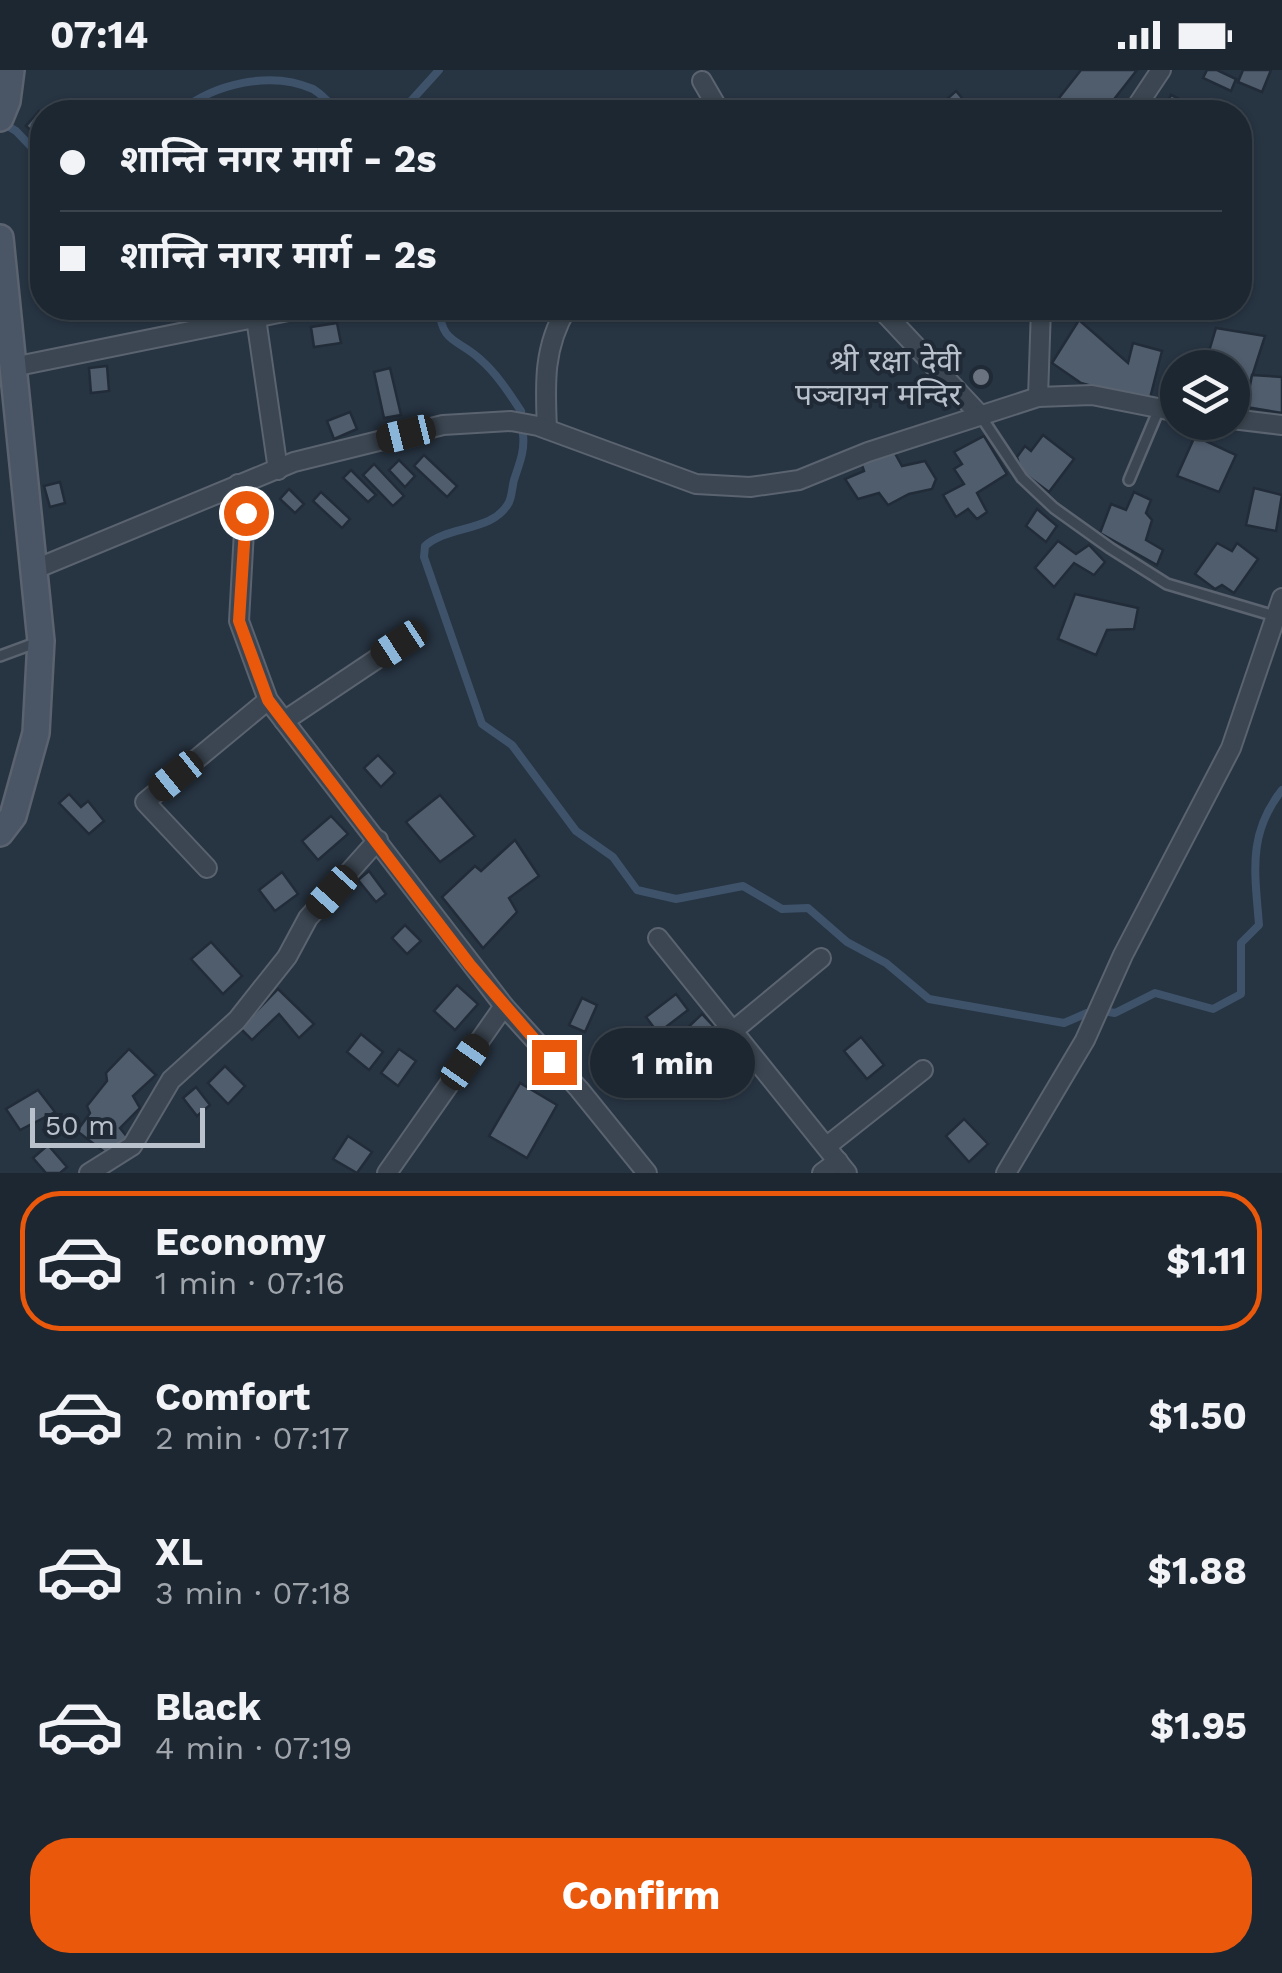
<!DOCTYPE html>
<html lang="en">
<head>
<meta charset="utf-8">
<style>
  :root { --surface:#1d2732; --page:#2a333e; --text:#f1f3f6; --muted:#a0a5ac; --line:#3b444d; --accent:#ea580c }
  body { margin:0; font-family:"Work Sans","Noto Sans Devanagari",sans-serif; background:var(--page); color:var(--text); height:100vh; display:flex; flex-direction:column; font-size:38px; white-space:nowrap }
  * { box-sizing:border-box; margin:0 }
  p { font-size:32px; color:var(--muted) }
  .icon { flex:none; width:55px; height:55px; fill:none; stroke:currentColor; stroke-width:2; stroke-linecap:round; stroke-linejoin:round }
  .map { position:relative; height:1103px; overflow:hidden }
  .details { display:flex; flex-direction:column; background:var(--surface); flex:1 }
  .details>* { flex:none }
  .guide { position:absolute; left:30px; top:30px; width:1222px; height:220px; border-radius:40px; box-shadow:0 2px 8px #0004,0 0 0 2px var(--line); display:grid; align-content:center; height:220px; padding:0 30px; background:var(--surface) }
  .fabs { position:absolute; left:1160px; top:280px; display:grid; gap:20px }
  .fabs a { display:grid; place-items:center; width:90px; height:90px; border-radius:50%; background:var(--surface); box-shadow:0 2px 8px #0004,0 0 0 2px var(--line); font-size:50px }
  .scale { position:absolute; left:30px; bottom:25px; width:175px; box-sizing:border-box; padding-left:10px; border:5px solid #b9c1cc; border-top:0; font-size:28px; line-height:35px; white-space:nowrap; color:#b9c1cc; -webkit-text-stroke:8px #202a37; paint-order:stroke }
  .end { position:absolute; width:45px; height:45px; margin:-22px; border:12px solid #ea580c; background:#fff; box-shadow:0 0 0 5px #fff }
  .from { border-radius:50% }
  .bubble { position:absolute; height:70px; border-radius:35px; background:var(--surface); box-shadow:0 2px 8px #0004,0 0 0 2px var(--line); font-size:32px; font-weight:700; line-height:70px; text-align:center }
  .car { position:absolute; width:30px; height:60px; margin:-30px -15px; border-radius:12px; box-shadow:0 0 8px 2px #0007; background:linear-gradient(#222 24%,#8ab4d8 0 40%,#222 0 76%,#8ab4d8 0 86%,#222 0) }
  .guide b { display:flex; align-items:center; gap:35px; height:95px; font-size:38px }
  .guide b+b { border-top:2px solid var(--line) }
  .guide i { width:25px; height:25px; background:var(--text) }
  ul { padding:18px 0 0; list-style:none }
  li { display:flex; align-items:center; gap:30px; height:140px; margin:0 20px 15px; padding:0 10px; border:5px solid transparent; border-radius:40px }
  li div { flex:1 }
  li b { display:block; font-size:38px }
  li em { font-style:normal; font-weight:700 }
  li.active { border-color:var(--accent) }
  li>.icon { width:90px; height:90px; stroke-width:1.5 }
  .primary-button { display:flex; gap:20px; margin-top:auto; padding:20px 30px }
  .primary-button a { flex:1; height:115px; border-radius:40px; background:var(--accent); color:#fff; font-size:40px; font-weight:700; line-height:115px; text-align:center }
  .status { display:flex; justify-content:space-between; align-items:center; height:70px; padding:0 50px; background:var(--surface); direction:ltr }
  .status svg { height:28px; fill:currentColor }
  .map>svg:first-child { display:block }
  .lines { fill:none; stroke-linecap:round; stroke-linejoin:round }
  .stream { stroke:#3e526a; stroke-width:8 }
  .building { fill:#505d6d; stroke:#222c39; stroke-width:2.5 }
  .lane-casing { stroke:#5a636f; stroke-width:14 }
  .street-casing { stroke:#5a636f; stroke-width:22 }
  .secondary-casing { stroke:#5a636f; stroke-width:30 }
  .lane { stroke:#3b4652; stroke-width:9 }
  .street { stroke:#3b4652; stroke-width:18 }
  .secondary { stroke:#4a5565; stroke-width:25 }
  .route { stroke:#ea580c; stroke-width:12 }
  .worship-dot { fill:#6b7280; stroke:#202a37; stroke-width:4 }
  .labels { text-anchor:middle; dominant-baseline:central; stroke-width:8; stroke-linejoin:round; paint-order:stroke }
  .poi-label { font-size:30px; fill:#b9c1cc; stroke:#202a37; text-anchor:end }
</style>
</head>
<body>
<div class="status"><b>07:14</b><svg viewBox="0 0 49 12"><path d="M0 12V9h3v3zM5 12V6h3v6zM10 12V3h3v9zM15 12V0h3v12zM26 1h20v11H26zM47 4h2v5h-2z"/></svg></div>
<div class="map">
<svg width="1282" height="1103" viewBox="0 0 1282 1103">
  <rect width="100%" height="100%" fill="#273442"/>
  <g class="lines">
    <g class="stream">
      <path d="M 179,42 C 214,14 270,0 313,19 C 325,26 331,38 344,42"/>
      <path d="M 401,42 L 439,0"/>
      <path d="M 1,52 L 16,61 L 42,88"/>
      <path d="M 439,238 C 442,275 458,268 481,290 C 497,304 509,323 521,341"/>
      <path d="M 523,364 C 525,382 519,394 514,410 C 512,417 512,428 508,434 C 492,462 448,455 425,476 L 424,487 L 482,654 L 512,675 L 576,761 L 613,787 L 637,820 L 676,829 L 743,816 L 782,839 L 808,838 L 847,872 L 886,893 L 929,929 L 1064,953 L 1087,943"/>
      <path d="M 1109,942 L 1115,943 L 1155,923 L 1213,939 L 1241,924 L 1241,873 L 1259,855 C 1255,803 1247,764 1282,720"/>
    </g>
  </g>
  <g class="building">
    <path d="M 1081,0 L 1137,0 L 1104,42 L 1048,42 Z"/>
    <path d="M 1207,0 L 1217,0 L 1236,9 L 1231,21 L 1203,8 Z"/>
    <path d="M 1243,0 L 1271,0 L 1262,22 L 1238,12 Z"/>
    <path d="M 956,21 L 968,35 L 960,42 L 942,42 L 938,37 Z"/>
    <path d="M 1171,25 L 1196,37 L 1193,42 L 1163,42 Z"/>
    <path d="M 39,41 L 42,44 L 42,70 L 26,56 Z"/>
    <path d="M 1079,250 L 1128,293 L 1133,273 L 1162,281 L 1149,332 L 1081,313 L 1052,293 Z"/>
    <path d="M 337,253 L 341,273 L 314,277 L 311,257 Z"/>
    <path d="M 1216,258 L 1265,266 L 1240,344 L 1232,343 L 1232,298 L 1204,298 Z"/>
    <path d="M 107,296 L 109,321 L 91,323 L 89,298 Z"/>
    <path d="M 390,298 L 401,345 L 384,348 L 374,302 Z"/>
    <path d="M 1252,305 L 1282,307 L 1282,343 L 1246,337 Z"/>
    <path d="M 350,342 L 357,359 L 334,369 L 327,351 Z"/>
    <path d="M 1043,365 L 1074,389 L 1049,422 L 1021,401 L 1017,387 L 1025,376 L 1031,381 Z"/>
    <path d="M 984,366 L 1007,404 L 977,423 L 987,442 L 977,449 L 968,439 L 956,447 L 943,425 L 964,414 L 954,399 L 962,394 L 954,382 Z"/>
    <path d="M 1195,366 L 1236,385 L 1219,422 L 1177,406 Z"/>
    <path d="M 892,378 L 902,396 L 925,391 L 936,409 L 932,419 L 909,424 L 888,435 L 879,423 L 858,429 L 845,409 L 864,401 L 861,392 Z"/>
    <path d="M 424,385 L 457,416 L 447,427 L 414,396 Z"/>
    <path d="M 399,390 L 415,406 L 405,417 L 389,400 Z"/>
    <path d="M 374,394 L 404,426 L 393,436 L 363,405 Z"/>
    <path d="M 351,400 L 376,425 L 368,432 L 343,408 Z"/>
    <path d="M 60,412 L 65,433 L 50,437 L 44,416 Z"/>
    <path d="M 1254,418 L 1282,425 L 1276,461 L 1246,455 Z"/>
    <path d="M 289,419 L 304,434 L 295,443 L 280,429 Z"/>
    <path d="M 321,422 L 350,449 L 342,458 L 313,431 Z"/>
    <path d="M 1134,422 L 1151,430 L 1146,443 L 1152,450 L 1146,470 L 1163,480 L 1157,495 L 1100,463 L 1111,434 L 1126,440 Z"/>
    <path d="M 1037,439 L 1057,456 L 1046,472 L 1026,456 Z"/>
    <path d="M 1058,471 L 1076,484 L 1089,475 L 1105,492 L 1094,505 L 1074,493 L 1054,517 L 1035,498 Z"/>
    <path d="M 1217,473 L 1232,481 L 1237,473 L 1258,489 L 1234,523 L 1222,515 L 1215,519 L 1195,504 Z"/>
    <path d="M 1075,524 L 1138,538 L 1134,559 L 1107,560 L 1096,585 L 1058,569 Z"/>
    <path d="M 378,685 L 395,703 L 381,717 L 364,698 Z"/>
    <path d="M 69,724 L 81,737 L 88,731 L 104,751 L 89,764 L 59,733 Z"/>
    <path d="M 440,725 L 475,766 L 440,792 L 406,752 Z"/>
    <path d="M 331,746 L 348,764 L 318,790 L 302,771 Z"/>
    <path d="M 515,770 L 539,806 L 509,828 L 517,842 L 483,878 L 442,827 L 475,796 L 481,801 Z"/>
    <path d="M 369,801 L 386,824 L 376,832 L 358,810 Z"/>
    <path d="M 282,802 L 298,824 L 275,841 L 259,820 Z"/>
    <path d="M 405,855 L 421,871 L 407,884 L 392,868 Z"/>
    <path d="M 211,872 L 242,906 L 223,924 L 191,889 Z"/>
    <path d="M 457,915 L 478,934 L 455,960 L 434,941 Z"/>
    <path d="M 278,919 L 314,954 L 299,968 L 279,944 L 252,970 L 240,958 Z"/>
    <path d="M 676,924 L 688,940 L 658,963 L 646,947 Z"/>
    <path d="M 582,928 L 597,935 L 585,962 L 569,955 Z"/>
    <path d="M 702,944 L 721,964 L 699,984 L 681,964 Z"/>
    <path d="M 361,964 L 383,982 L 369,1000 L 347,982 Z"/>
    <path d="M 861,967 L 884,995 L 867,1009 L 844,981 Z"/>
    <path d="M 129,979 L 156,1005 L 133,1026 L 140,1038 L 120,1058 L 128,1068 L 107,1084 L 77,1061 L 90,1043 L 87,1036 L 107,1011 L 106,1003 Z"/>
    <path d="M 399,979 L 416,991 L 398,1016 L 381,1003 Z"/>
    <path d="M 225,996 L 245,1016 L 228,1034 L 208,1013 Z"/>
    <path d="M 520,1013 L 557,1035 L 527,1088 L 489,1066 Z"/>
    <path d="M 196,1017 L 210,1035 L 197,1046 L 183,1028 Z"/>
    <path d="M 38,1020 L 55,1042 L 20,1060 L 6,1039 Z"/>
    <path d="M 964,1049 L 988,1074 L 969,1092 L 946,1066 Z"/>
    <path d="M 348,1066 L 372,1082 L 357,1103 L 333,1089 Z"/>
    <path d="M 48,1075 L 67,1097 L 60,1103 L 46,1103 L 33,1088 Z"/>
  </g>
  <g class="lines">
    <g class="lane-casing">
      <g id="lane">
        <path d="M 980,345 L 1022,408 L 1054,438 L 1110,478 L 1167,514 L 1275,546"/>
        <path d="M 1129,410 L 1159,339"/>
        <path d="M 0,586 L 38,572"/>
      </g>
    </g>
    <g class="street-casing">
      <g id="street">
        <path d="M 702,11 L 720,42"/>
        <path d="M 1133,42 L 1161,0"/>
        <path d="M 880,238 L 980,345"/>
        <path d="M 256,248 L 278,400"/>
        <path d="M 13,297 L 303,238"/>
        <path d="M 1038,327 L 1041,238"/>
        <path d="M 1232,349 L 1282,355"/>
        <path d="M 547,359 C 545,315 543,277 567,238"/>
        <path d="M 238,414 L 245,443 L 239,551 L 268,630 L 504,936 L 579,1019 L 647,1103"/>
        <path d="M 33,500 L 294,392 L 443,355 L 511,351 L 538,356 L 696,414 L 750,417 L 799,410 L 868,382 L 1038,327 L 1092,325 L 1178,342"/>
        <path d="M 284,651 L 399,574"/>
        <path d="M 207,798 L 145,732 L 268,630"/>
        <path d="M 658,868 L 847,1103"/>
        <path d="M 734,960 L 821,888"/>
        <path d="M 827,1076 L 923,1000"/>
        <path d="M 89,1103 L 132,1076 L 171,1010 L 237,950 L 287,887 L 308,848 L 378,770"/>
        <path d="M 387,1103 L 504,936"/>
        <path d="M 822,1103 L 838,1091"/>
        <path d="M 1006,1103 L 1085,970 L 1123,885 L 1231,678 L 1282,528"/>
      </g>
    </g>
    <g class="secondary-casing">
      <g id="secondary">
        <path d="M 0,48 L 7,31 L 11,0"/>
        <path d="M 0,168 L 41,571 L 36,663 L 13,746 L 0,763"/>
      </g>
    </g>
    <use href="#lane" class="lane"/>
    <use href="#street" class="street"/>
    <use href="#secondary" class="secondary"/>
  </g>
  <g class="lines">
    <path class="route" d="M 246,443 L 239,551 L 268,630 L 470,895 L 554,992"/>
  </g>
  <circle class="worship-dot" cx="981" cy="307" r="10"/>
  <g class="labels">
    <g class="poi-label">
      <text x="961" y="290">श्री रक्षा देवी<tspan x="961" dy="34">पञ्चायन मन्दिर</tspan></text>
    </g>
  </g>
</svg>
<div class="fabs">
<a><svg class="icon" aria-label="layers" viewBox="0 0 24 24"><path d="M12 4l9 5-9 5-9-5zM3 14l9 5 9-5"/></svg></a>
</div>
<div class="scale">50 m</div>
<i class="end from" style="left:246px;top:443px"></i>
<i class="end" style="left:554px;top:992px"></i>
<div class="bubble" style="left:590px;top:958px;width:165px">1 min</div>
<i class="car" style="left:406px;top:364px;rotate:256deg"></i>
<i class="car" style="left:399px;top:574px;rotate:237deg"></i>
<i class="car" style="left:176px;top:706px;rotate:231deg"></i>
<i class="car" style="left:332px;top:822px;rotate:222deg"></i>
<i class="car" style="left:465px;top:992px;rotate:35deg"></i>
<div class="guide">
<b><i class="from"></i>शान्ति नगर मार्ग - 2s</b>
<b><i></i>शान्ति नगर मार्ग - 2s</b>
</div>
</div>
<section class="details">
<ul>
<li class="active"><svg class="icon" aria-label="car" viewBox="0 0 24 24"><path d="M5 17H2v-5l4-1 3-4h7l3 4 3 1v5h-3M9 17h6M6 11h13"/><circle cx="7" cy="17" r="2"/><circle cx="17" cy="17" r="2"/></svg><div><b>Economy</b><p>1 min · 07:16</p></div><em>$1.11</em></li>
<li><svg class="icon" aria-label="car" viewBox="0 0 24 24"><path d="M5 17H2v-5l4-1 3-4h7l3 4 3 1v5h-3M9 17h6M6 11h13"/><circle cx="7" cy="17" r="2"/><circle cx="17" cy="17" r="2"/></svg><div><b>Comfort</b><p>2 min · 07:17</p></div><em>$1.50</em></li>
<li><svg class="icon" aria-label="car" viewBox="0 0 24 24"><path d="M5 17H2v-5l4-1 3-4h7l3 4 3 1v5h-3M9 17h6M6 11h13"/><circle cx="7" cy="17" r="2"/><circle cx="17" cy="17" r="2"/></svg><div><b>XL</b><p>3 min · 07:18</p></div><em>$1.88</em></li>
<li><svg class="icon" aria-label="car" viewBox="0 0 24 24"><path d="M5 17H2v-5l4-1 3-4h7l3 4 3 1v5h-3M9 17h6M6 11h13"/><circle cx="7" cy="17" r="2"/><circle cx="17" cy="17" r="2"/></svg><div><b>Black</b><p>4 min · 07:19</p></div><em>$1.95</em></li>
</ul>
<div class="primary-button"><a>Confirm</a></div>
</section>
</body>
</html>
